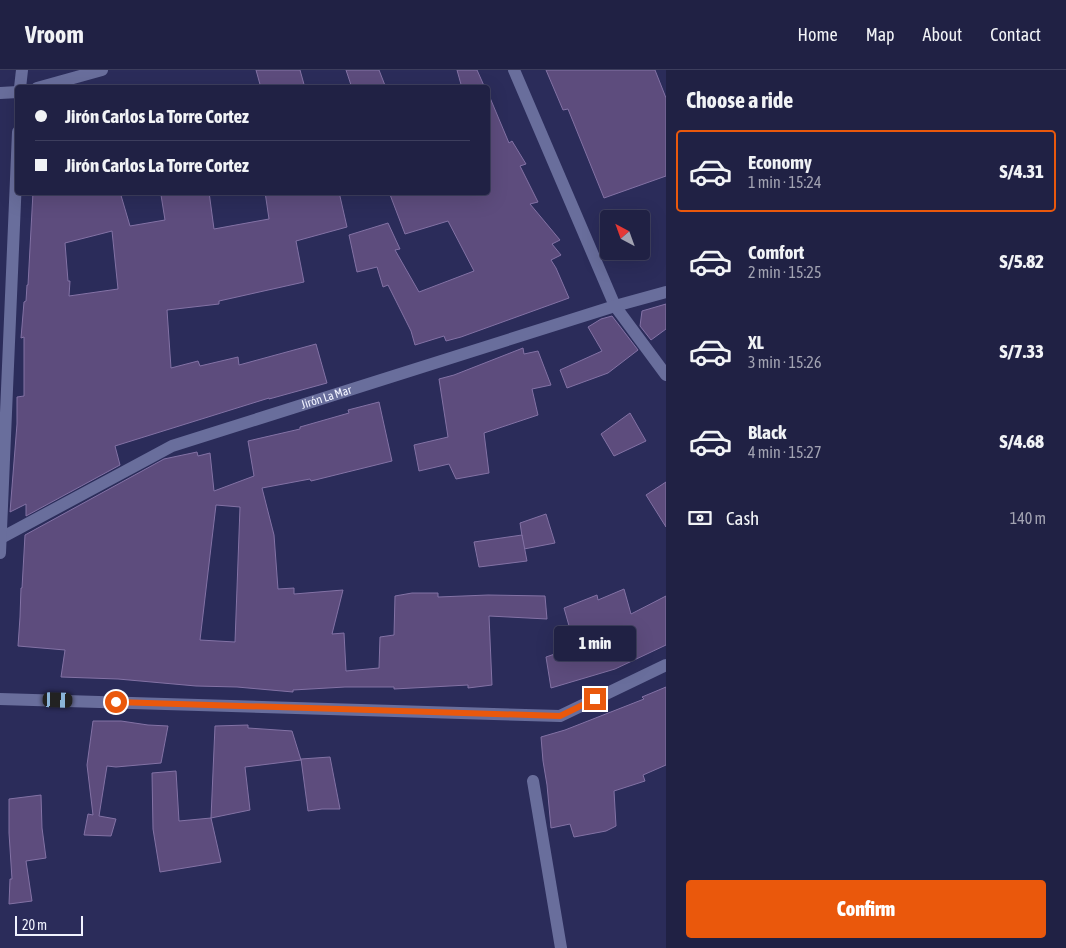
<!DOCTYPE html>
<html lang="en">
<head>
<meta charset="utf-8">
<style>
  :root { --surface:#202144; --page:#2d2e4f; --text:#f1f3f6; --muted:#a2a3b2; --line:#3d3e5d; --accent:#ea580c }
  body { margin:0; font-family:"Asap Condensed",sans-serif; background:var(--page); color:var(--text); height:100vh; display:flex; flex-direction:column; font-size:19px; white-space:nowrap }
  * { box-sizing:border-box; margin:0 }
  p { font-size:16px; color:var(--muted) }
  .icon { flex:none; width:28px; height:28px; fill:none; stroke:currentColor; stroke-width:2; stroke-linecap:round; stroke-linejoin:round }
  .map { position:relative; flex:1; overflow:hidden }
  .sheet { display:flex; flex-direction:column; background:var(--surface); width:400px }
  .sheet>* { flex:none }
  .top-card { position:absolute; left:15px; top:15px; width:475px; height:110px; border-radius:5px; box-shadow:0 5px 20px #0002,0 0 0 1px var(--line); display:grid; align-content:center; height:110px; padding:0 20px; background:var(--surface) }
  .needle { width:32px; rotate:319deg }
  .controls { position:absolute; left:600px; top:140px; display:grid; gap:10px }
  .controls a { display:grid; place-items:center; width:50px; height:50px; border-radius:5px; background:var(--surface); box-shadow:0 5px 20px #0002,0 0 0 1px var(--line); font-size:25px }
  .scale { position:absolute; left:15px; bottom:12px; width:68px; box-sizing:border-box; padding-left:5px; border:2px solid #f1f3ff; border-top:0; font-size:14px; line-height:18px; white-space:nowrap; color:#f1f3ff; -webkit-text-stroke:4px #2b2c5a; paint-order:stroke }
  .end { position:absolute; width:22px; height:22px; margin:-11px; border:6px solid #ea580c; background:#fff; box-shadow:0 0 0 2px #fff }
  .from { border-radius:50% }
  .bubble { position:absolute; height:35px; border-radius:5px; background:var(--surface); box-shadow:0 5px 20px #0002,0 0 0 1px var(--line); font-size:16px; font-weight:800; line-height:35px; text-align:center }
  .car { position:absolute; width:15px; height:30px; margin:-15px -8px; border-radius:6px; box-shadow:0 0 4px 1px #0007; background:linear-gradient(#222 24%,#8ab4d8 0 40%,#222 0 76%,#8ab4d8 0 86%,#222 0) }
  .top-card b { display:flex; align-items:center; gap:18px; height:48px; font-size:19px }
  .top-card b+b { border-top:1px solid var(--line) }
  .top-card i { width:12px; height:12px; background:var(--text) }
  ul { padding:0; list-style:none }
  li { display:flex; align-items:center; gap:15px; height:82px; margin:0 10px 8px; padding:0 10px; border:2px solid transparent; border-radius:5px }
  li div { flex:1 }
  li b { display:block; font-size:19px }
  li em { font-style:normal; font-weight:800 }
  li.current { border-color:var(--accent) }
  li>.icon { width:45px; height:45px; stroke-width:1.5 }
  h2 { padding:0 20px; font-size:22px; line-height:60px }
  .pay { display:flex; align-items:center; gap:12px; height:55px; padding:0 20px; font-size:19px }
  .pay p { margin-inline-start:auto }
  .primary-button { display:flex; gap:10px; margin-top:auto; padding:10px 20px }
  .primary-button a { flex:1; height:58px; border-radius:5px; background:var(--accent); color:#fff; font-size:20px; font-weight:800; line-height:58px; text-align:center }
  header { display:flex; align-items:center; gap:30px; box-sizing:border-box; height:70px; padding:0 25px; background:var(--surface); border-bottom:1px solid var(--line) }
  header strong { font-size:24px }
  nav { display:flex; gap:28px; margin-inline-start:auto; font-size:18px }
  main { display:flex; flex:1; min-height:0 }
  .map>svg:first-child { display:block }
  .building { fill:#5d4c7d; stroke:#8372a5; fill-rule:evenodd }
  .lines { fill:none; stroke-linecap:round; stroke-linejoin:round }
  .street { stroke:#696e9c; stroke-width:12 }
  .route { stroke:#ea580c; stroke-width:6 }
  .labels { text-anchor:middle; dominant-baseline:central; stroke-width:4; stroke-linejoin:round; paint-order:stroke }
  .street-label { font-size:12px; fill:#f1f3ff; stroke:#2b2c5a }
</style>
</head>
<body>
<header>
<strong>Vroom</strong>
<nav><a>Home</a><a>Map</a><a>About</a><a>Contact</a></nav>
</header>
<main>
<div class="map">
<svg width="666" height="878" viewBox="0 0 666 878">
  <rect width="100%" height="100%" fill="#2b2c5a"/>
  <g class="building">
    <path d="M 256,0 L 300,0 L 305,18 L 261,18 Z"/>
    <path d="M 346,0 L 379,0 L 386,18 L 352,18 Z"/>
    <path d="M 457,0 L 477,0 L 485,18 L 462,18 Z"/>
    <path d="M 546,0 L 655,0 L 666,28 L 666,106 L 604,128 L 568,39 L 563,40 Z"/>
    <path d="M 488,23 L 509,73 L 512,71 L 526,94 L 520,96 L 538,132 L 530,134 L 560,170 L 552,174 L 561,185 L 551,190 L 556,198 L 569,228 L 461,267 L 446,271 L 444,266 L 415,275 L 411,261 L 388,215 L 383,217 L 377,197 L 357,202 L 349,165 L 388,153 L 400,179 L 395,180 L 419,222 L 474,201 L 448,151 L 405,164 L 389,122 L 488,122 Z"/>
    <path d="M 33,122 L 120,122 L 130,156 L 165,150 L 161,125 L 179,122 L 209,122 L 214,159 L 269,149 L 265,122 L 339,122 L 347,157 L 296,171 L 304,212 L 219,231 L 219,234 L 167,240 L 171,298 L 198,291 L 200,296 L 238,287 L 239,295 L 316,274 L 327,313 L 269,329 L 269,328 L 115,376 L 120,395 L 26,446 L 26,434 L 10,442 L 17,354 L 17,327 L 24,326 L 24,267 L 21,268 L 24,232 L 26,231 L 27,215 L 28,215 ZM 112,161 L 118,219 L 69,226 L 70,211 L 68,211 L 65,173 Z"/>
    <path d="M 666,234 L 666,259 L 651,270 L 640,256 L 642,241 Z"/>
    <path d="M 612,246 L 638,280 L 608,303 L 567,318 L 560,300 L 602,281 L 588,257 L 601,249 Z"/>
    <path d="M 523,278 L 524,284 L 538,281 L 551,315 L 532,319 L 538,345 L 484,363 L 489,403 L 456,409 L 449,394 L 419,401 L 414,375 L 448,367 L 439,309 L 454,305 Z"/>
    <path d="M 379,332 L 392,391 L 311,411 L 310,409 L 262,418 L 274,465 L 278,519 L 294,518 L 294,524 L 343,520 L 332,564 L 344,563 L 346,601 L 379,598 L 380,567 L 394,565 L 395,526 L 412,523 L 438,523 L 438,527 L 488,525 L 545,526 L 547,549 L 489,546 L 492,615 L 468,618 L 468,615 L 394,619 L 394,617 L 345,617 L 293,620 L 293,622 L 237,617 L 196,616 L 118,609 L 61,607 L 65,580 L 18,576 L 20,547 L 21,518 L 22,518 L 25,465 L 164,389 L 197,382 L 198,386 L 210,383 L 214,421 L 254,406 L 248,371 L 300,359 L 300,357 L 349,343 L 348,340 ZM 216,435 L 240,437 L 235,572 L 200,570 Z"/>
    <path d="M 630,343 L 646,371 L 614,386 L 601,364 Z"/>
    <path d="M 666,412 L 666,457 L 646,425 Z"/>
    <path d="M 546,444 L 555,473 L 524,479 L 520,453 Z"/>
    <path d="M 522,465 L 527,491 L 479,497 L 474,472 Z"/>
    <path d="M 624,519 L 631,544 L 666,526 L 666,575 L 615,599 L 551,618 L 546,587 L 575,577 L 564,538 L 597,525 L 598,530 Z"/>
    <path d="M 666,617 L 666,695 L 643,705 L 645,711 L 614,721 L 616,756 L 606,761 L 574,767 L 570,754 L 551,758 L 547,715 L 543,691 L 541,667 L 565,660 L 644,629 L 642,627 Z"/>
    <path d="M 93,651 L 121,651 L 148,655 L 168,656 L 161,693 L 116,697 L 107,696 L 99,746 L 116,749 L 111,766 L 84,765 L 88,744 L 93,745 L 87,695 Z"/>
    <path d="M 248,655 L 248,658 L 292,661 L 301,690 L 245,697 L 250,740 L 211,748 L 215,656 Z"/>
    <path d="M 330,687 L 340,739 L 322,739 L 308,741 L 301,689 Z"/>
    <path d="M 176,701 L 179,751 L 211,748 L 221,792 L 160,802 L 153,759 L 152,703 Z"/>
    <path d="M 41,725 L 42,758 L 46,788 L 26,791 L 32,831 L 9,834 L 10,809 L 12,809 L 9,763 L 9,729 Z"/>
  </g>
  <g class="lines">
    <g class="street">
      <path d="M 514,0 L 615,236 L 666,305"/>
      <path d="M 20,18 L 22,0"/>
      <path d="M 37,18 L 102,0"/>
      <path d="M 0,23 L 18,22"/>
      <path id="s1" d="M 1,468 L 172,376 L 615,236 L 666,222"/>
      <path d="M 0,483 L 18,62"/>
      <path d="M 0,629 L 560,646 L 666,595"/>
      <path d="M 533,711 L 561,878"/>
    </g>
  </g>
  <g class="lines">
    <path class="route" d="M 116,632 L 560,646 L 595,629"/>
  </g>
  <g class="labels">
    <g class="street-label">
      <text stroke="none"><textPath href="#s1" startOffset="356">Jirón La Mar</textPath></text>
    </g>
  </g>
</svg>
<div class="controls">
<a><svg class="needle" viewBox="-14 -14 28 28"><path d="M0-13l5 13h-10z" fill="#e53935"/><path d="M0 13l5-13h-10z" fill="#a2a3b2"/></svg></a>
</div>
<div class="scale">20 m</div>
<i class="end from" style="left:116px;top:632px"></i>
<i class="end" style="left:595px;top:629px"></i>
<div class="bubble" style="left:554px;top:556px;width:82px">1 min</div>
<i class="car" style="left:58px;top:630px;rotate:92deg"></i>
<div class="top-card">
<b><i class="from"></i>Jirón Carlos La Torre Cortez</b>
<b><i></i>Jirón Carlos La Torre Cortez</b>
</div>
</div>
<section class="sheet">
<h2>Choose a ride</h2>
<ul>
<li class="current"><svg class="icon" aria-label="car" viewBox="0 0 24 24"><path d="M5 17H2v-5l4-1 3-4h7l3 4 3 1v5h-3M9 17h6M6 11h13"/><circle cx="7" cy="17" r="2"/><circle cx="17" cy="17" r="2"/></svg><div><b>Economy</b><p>1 min · 15:24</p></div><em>S/4.31</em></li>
<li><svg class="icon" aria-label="car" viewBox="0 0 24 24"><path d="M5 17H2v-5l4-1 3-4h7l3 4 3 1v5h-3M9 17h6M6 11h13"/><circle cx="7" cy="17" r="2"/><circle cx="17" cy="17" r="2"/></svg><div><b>Comfort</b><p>2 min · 15:25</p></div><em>S/5.82</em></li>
<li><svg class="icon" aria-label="car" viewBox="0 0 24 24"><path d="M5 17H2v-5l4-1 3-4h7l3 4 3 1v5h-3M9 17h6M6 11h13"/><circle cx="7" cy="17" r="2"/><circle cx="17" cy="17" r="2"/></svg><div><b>XL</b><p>3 min · 15:26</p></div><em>S/7.33</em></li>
<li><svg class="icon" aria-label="car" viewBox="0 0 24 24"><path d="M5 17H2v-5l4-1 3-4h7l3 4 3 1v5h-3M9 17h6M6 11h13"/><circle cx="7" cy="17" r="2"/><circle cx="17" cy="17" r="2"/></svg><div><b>Black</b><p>4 min · 15:27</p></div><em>S/4.68</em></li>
</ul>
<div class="pay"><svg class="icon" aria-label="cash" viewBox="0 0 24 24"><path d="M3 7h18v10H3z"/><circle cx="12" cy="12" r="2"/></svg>Cash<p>140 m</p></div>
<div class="primary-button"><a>Confirm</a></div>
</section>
</main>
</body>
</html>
